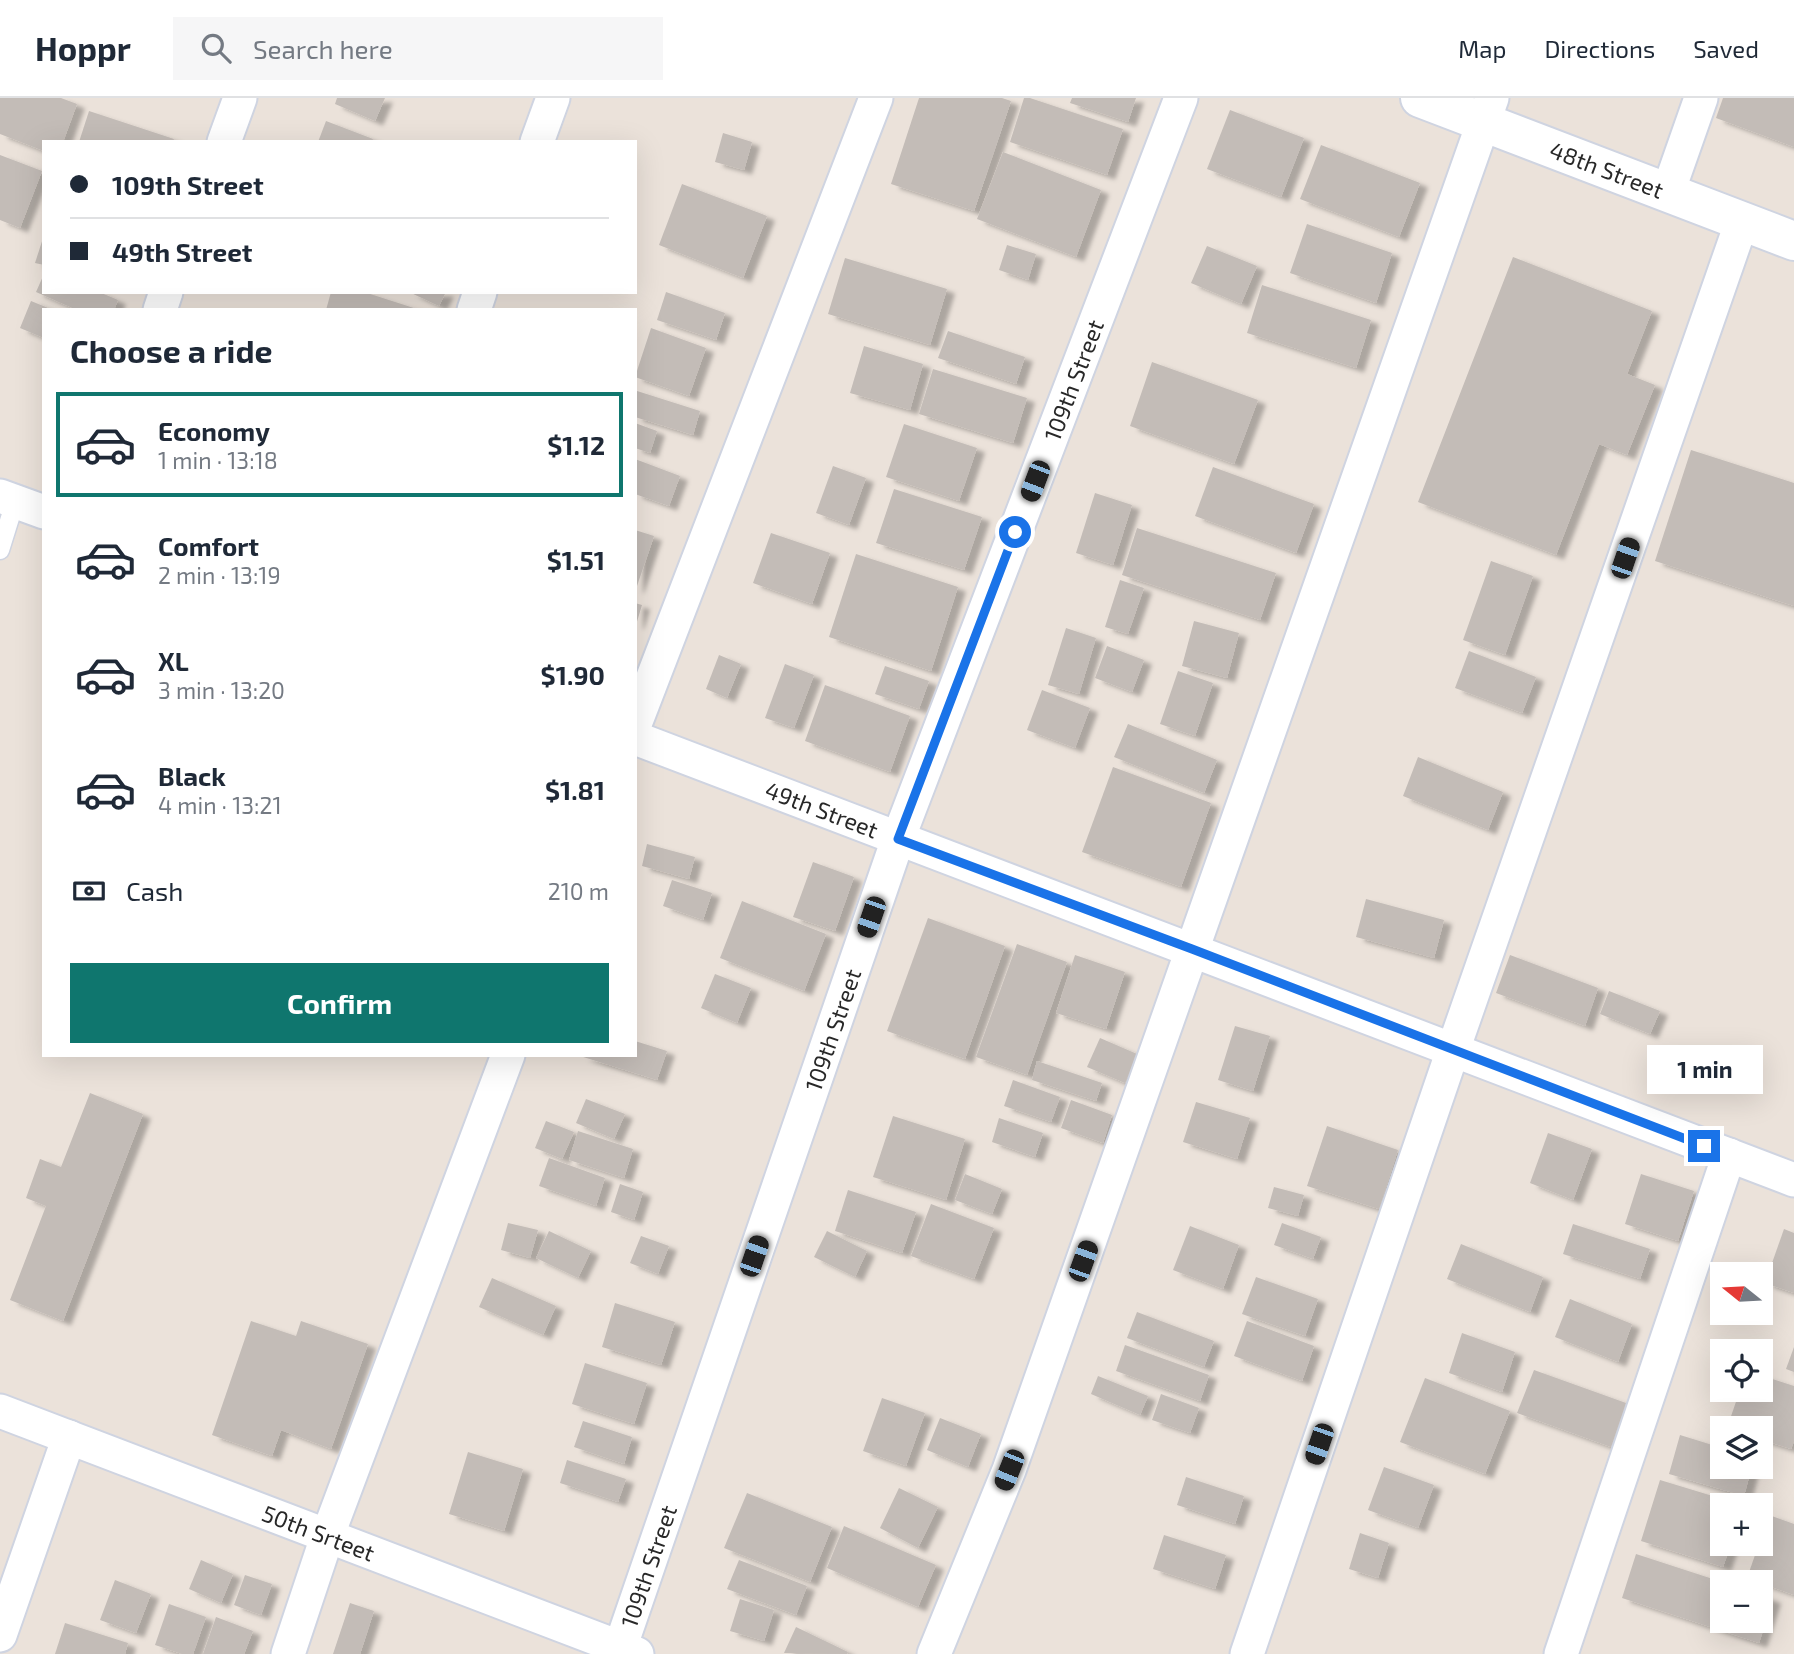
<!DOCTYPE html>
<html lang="en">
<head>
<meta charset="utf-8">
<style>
  :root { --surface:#fff; --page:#f6f6f7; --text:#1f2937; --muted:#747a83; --line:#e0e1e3; --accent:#0f766e }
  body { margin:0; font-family:"Exo 2",sans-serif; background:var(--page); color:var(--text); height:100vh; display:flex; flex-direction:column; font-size:26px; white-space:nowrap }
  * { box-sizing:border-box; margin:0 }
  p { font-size:23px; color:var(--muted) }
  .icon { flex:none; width:38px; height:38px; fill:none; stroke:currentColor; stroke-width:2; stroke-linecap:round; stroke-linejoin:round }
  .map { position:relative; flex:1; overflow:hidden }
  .details { position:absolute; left:42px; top:210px; width:595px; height:749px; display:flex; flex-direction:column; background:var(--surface); border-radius:0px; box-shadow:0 7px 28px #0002 }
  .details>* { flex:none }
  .top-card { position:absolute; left:42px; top:42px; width:595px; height:154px; border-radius:0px; box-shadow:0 7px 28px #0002; display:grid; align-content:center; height:154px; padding:0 28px; background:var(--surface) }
  .needle { width:46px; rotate:288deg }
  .controls { position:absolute; left:1710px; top:1164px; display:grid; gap:14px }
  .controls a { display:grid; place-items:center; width:63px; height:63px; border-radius:0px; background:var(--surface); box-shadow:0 7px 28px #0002; font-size:35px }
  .end { position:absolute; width:32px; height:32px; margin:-16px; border:9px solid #1a73e8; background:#fff; box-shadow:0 0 0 4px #fff }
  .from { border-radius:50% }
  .bubble { position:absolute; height:49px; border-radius:0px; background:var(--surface); box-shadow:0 7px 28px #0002; font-size:23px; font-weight:700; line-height:49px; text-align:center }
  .car { position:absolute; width:21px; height:42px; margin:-21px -10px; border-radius:9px; box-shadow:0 0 5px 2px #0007; background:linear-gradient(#222 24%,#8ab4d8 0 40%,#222 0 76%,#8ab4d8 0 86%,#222 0) }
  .top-card b { display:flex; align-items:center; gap:24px; height:66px; font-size:26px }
  .top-card b+b { border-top:2px solid var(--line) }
  .top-card i { width:18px; height:18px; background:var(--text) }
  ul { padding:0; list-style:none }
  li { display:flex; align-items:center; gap:21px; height:105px; margin:0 14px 10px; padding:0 14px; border:4px solid transparent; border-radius:0px }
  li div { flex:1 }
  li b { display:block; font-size:26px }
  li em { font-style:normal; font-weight:700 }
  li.on { border-color:var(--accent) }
  li>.icon { width:63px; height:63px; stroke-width:1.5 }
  h2 { padding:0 28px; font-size:32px; line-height:84px }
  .pay { display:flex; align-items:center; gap:18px; height:77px; padding:0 28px; font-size:26px }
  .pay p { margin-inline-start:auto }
  .button { display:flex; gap:14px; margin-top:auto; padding:14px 28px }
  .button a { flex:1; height:80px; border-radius:0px; background:var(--accent); color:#fff; font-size:28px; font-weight:700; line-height:80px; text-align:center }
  header { display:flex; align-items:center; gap:42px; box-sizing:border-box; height:98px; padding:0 35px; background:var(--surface); border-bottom:2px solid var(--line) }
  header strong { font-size:33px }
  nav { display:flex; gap:38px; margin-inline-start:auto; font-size:24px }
  .search { width:490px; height:63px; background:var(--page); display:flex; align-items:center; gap:18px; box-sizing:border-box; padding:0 24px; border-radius:0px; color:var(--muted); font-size:26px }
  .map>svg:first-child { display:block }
  .building { fill:#c3bcb7; filter:url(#shadow) }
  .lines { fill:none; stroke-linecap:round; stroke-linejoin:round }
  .service-casing { stroke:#cfd4e1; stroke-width:21 }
  .minor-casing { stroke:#cfd4e1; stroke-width:37 }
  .secondary-casing { stroke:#cfd4e1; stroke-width:42 }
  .service { stroke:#fff; stroke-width:18 }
  .minor { stroke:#fff; stroke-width:33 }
  .secondary { stroke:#fff; stroke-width:38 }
  .route { stroke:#1a73e8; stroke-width:9 }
  .labels { text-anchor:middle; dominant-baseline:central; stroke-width:7; stroke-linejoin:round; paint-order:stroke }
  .street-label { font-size:23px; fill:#282828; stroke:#fff }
</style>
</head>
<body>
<header>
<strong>Hoppr</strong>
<div class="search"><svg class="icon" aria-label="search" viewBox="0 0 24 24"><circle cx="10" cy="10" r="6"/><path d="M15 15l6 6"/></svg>Search here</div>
<nav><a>Map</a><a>Directions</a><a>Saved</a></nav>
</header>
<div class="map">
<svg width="1794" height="1556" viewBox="0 0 1794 1556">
  <defs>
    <filter id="shadow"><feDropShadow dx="8" dy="4.5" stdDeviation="2" flood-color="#0004"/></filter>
  </defs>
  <rect width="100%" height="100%" fill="#ebe2da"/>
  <g class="building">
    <path d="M 0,0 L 61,0 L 77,6 L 63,44 L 44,44 L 44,53 L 0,36 Z"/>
    <path d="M 337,0 L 385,0 L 375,23 L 335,6 Z"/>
    <path d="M 919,0 L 1002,0 L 1011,3 L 974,113 L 891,86 Z"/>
    <path d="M 1024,0 L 1030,0 L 1123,31 L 1107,77 L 1010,44 Z"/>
    <path d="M 1072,0 L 1136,0 L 1128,24 L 1070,5 Z"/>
    <path d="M 1723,0 L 1794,0 L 1794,49 L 1716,20 Z"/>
    <path d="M 1230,12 L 1304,40 L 1281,99 L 1207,71 Z"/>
    <path d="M 89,13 L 174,41 L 173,44 L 79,44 Z"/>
    <path d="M 326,23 L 373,41 L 372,44 L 318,44 Z"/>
    <path d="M 723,35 L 752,44 L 744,72 L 715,64 Z"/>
    <path d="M 1321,47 L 1420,85 L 1399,139 L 1300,101 Z"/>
    <path d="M 1003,54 L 1101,92 L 1076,159 L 977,121 Z"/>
    <path d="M 0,57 L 42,73 L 20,130 L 0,122 Z"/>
    <path d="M 682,86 L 767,118 L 743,180 L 659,147 Z"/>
    <path d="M 1307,126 L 1392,155 L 1376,205 L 1290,175 Z"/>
    <path d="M 44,137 L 44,167 L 35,165 Z"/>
    <path d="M 1007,147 L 1036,156 L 1028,182 L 999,172 Z"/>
    <path d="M 1207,148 L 1257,168 L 1241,206 L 1191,185 Z"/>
    <path d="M 1513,159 L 1652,213 L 1627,276 L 1655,287 L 1627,357 L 1599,346 L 1556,457 L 1418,404 Z"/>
    <path d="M 845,160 L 947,191 L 930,247 L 828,216 Z"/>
    <path d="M 44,176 L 44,194 L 99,194 L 118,202 L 114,212 L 77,212 L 36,194 Z"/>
    <path d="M 1262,187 L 1371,222 L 1356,270 L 1247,235 Z"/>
    <path d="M 331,194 L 364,194 L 420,212 L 326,212 Z"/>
    <path d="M 409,194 L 446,194 L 439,208 Z"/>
    <path d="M 666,194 L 725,215 L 716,242 L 657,222 Z"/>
    <path d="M 31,203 L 53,212 L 44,212 L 44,240 L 20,230 Z"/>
    <path d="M 651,230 L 706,250 L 689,298 L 635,279 Z"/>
    <path d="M 948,233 L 1025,259 L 1016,286 L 938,260 Z"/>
    <path d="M 864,248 L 923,266 L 910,312 L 850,295 Z"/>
    <path d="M 1152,264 L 1258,302 L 1234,366 L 1130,328 Z"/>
    <path d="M 933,271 L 1027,300 L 1013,345 L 919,316 Z"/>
    <path d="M 637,293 L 700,313 L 693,337 L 635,319 Z"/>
    <path d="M 635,325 L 657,333 L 650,355 L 635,350 Z"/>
    <path d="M 904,326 L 977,350 L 959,403 L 886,379 Z"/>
    <path d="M 1691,352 L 1794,385 L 1794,508 L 1655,463 Z"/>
    <path d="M 635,361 L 680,378 L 669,408 L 635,396 Z"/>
    <path d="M 833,368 L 866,380 L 849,427 L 816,415 Z"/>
    <path d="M 1213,369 L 1314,406 L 1296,455 L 1195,418 Z"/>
    <path d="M 894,391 L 982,419 L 964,472 L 876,445 Z"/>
    <path d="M 1095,395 L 1132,407 L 1113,467 L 1076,455 Z"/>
    <path d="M 1137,430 L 1276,475 L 1260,522 L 1122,477 Z"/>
    <path d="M 635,432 L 654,438 L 636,491 L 635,491 Z"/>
    <path d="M 771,435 L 830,455 L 812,506 L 753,485 Z"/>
    <path d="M 856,456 L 958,489 L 931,573 L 829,539 Z"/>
    <path d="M 1491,463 L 1533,478 L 1505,557 L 1463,542 Z"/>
    <path d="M 1120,482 L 1144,490 L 1128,536 L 1105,529 Z"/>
    <path d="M 635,505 L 642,507 L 636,527 L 635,527 Z"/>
    <path d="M 1194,523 L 1239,535 L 1227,580 L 1182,568 Z"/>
    <path d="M 1066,530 L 1096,540 L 1079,596 L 1048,587 Z"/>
    <path d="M 1107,548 L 1144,562 L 1132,594 L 1095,580 Z"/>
    <path d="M 1469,553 L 1536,579 L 1522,615 L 1455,590 Z"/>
    <path d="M 719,557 L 741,566 L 727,600 L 706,591 Z"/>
    <path d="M 785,566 L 814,577 L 794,630 L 765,620 Z"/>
    <path d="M 885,568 L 929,583 L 919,611 L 875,596 Z"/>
    <path d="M 1178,573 L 1213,585 L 1195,638 L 1160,626 Z"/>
    <path d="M 825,587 L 910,618 L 890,674 L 805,643 Z"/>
    <path d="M 1042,592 L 1090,610 L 1075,650 L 1027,632 Z"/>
    <path d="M 1128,626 L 1217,662 L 1204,695 L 1114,659 Z"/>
    <path d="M 1418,659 L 1503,694 L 1488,732 L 1403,698 Z"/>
    <path d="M 1113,669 L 1211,705 L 1181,789 L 1082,754 Z"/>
    <path d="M 647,746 L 695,759 L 689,781 L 642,768 Z"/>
    <path d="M 813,764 L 854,779 L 835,833 L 793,819 Z"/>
    <path d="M 672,782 L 712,795 L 703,822 L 663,808 Z"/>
    <path d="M 1366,801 L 1444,822 L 1434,860 L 1356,839 Z"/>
    <path d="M 742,803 L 826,836 L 804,893 L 720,860 Z"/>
    <path d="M 928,820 L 1005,848 L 965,961 L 887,933 Z"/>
    <path d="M 1017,846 L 1067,864 L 1027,977 L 976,959 Z"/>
    <path d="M 1075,857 L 1125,874 L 1106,931 L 1056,915 Z"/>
    <path d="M 1510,857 L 1598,890 L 1585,928 L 1496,895 Z"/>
    <path d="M 715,876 L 751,890 L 737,925 L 701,910 Z"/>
    <path d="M 1609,893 L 1660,913 L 1650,936 L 1600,916 Z"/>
    <path d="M 1235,928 L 1270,938 L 1253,993 L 1218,982 Z"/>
    <path d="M 1100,940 L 1137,956 L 1125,985 L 1087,969 Z"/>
    <path d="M 635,943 L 667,953 L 657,982 L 580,958 L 635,957 Z"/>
    <path d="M 1037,963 L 1102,985 L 1096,1003 L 1032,982 Z"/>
    <path d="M 1013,982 L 1060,999 L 1051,1024 L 1004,1008 Z"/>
    <path d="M 90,995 L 143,1016 L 63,1223 L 10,1202 L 46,1108 L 26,1100 L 40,1061 L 61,1069 Z"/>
    <path d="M 586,1001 L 625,1016 L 614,1041 L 576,1025 Z"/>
    <path d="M 1071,1002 L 1112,1017 L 1103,1045 L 1061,1030 Z"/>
    <path d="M 1196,1004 L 1250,1020 L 1237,1061 L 1183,1044 Z"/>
    <path d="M 893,1018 L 965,1041 L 946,1102 L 873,1079 Z"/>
    <path d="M 999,1020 L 1043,1035 L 1035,1059 L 992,1044 Z"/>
    <path d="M 546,1023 L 574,1034 L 562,1061 L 535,1050 Z"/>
    <path d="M 1327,1028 L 1398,1052 L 1379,1111 L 1307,1088 Z"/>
    <path d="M 578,1033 L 633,1051 L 624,1080 L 569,1062 Z"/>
    <path d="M 1548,1035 L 1592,1051 L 1573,1102 L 1530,1085 Z"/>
    <path d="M 549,1060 L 605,1080 L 596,1108 L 539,1088 Z"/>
    <path d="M 965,1076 L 1002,1091 L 992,1116 L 955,1102 Z"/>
    <path d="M 1641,1076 L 1694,1093 L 1678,1143 L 1625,1126 Z"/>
    <path d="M 620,1086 L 643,1094 L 634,1122 L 611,1114 Z"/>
    <path d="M 1274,1089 L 1304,1097 L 1298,1118 L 1268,1110 Z"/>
    <path d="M 848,1092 L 916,1114 L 902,1155 L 835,1133 Z"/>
    <path d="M 931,1106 L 994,1130 L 974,1181 L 911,1158 Z"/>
    <path d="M 508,1125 L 538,1132 L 530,1160 L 501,1152 Z"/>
    <path d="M 1282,1125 L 1321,1139 L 1313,1161 L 1274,1147 Z"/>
    <path d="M 1573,1126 L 1650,1151 L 1640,1181 L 1563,1156 Z"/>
    <path d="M 1190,1128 L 1239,1147 L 1223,1191 L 1173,1172 Z"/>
    <path d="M 1784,1131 L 1794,1135 L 1794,1195 L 1765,1185 Z"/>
    <path d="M 549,1133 L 591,1153 L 578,1180 L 536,1160 Z"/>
    <path d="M 827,1133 L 867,1153 L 855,1179 L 814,1159 Z"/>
    <path d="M 641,1138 L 669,1148 L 658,1176 L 630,1165 Z"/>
    <path d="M 1461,1146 L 1543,1179 L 1530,1214 L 1447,1181 Z"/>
    <path d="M 1256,1179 L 1318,1201 L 1305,1238 L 1242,1216 Z"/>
    <path d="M 492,1180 L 556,1208 L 543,1237 L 479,1209 Z"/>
    <path d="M 1570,1201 L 1632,1226 L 1618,1264 L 1555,1239 Z"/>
    <path d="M 615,1205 L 675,1224 L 661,1267 L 602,1249 Z"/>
    <path d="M 1137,1214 L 1214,1243 L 1204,1269 L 1127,1240 Z"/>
    <path d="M 251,1223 L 296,1238 L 301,1223 L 368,1246 L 331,1351 L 281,1332 L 272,1358 L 212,1337 Z"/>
    <path d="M 1247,1223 L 1314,1248 L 1302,1283 L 1234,1258 Z"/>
    <path d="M 1462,1235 L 1515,1254 L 1502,1294 L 1449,1275 Z"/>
    <path d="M 1125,1247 L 1209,1277 L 1200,1303 L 1116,1273 Z"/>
    <path d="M 1794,1249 L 1794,1274 L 1786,1271 Z"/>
    <path d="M 585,1265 L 647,1285 L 634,1326 L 572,1306 Z"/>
    <path d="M 1534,1272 L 1626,1305 L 1611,1349 L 1517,1315 Z"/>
    <path d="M 1760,1277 L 1794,1288 L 1794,1343 L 1791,1351 L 1760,1341 L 1760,1330 L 1727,1330 L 1740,1292 L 1760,1292 Z"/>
    <path d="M 1098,1278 L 1148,1298 L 1140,1317 L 1091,1296 Z"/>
    <path d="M 1425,1280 L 1510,1313 L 1485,1376 L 1400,1344 Z"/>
    <path d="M 1161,1296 L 1199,1310 L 1190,1335 L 1152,1322 Z"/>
    <path d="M 882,1300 L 925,1315 L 906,1368 L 863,1353 Z"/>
    <path d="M 940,1320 L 981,1336 L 968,1369 L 927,1352 Z"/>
    <path d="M 583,1323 L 632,1339 L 624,1366 L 574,1349 Z"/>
    <path d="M 1680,1337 L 1722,1350 L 1722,1368 L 1752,1368 L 1744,1398 L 1669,1376 Z"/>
    <path d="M 468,1354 L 523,1371 L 504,1433 L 449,1416 Z"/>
    <path d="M 567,1362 L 626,1381 L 618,1404 L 560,1385 Z"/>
    <path d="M 1384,1369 L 1434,1387 L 1418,1430 L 1368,1412 Z"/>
    <path d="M 1186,1379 L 1244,1398 L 1235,1426 L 1177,1407 Z"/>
    <path d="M 1660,1382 L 1739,1406 L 1722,1407 L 1722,1446 L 1731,1446 L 1723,1469 L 1641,1443 Z"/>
    <path d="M 899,1390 L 938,1409 L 918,1450 L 880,1430 Z"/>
    <path d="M 747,1395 L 832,1429 L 810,1484 L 724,1450 Z"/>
    <path d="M 1769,1417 L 1794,1426 L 1794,1497 L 1747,1480 Z"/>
    <path d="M 844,1428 L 936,1467 L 918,1509 L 827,1470 Z"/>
    <path d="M 1360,1435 L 1389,1445 L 1378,1480 L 1349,1471 Z"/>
    <path d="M 1164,1437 L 1226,1457 L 1215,1491 L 1153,1471 Z"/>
    <path d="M 1636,1456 L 1722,1484 L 1722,1522 L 1760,1522 L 1760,1496 L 1773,1501 L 1759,1545 L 1622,1500 Z"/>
    <path d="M 201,1462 L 233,1476 L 221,1505 L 189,1491 Z"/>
    <path d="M 739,1462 L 807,1488 L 796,1517 L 727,1491 Z"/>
    <path d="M 245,1477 L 272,1486 L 261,1517 L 234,1507 Z"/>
    <path d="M 115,1482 L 151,1496 L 136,1535 L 100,1522 Z"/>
    <path d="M 740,1501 L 774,1512 L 764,1543 L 730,1533 Z"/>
    <path d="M 350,1505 L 374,1513 L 360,1556 L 333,1556 Z"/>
    <path d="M 169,1506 L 206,1519 L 193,1556 L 182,1556 L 155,1547 Z"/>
    <path d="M 216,1519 L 253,1533 L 244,1556 L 203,1556 Z"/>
    <path d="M 65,1525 L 128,1545 L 125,1556 L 55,1556 Z"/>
    <path d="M 796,1529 L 848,1554 L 847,1556 L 784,1555 Z"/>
  </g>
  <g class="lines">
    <g class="service-casing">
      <path id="service" d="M 0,452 L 15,404"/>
    </g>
    <g class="minor-casing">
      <g id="minor">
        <path d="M 224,44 L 240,0"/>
        <path d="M 537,44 L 553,0"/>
        <path d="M 1668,94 L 1701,0"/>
        <path d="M 160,212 L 166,194"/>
        <path d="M 474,212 L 480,194"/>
        <path d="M 0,398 L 44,414"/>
        <path d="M 635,626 L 876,0"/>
        <path id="s1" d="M 635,640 L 1794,1082"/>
        <path id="s2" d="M 0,1313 L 637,1556"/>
        <path d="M 0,1537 L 69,1339"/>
        <path d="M 288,1556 L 327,1439 L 508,957"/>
        <path id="s3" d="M 618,1556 L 898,741 L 1181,0"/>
        <path d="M 934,1556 L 1009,1372 L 1492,0"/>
        <path d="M 1247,1556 L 1453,952 L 1742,123"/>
        <path d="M 1561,1556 L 1729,1057"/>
      </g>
    </g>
    <g class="secondary-casing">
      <g id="secondary">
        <path id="s4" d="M 1420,0 L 1794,143"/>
      </g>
    </g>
    <use href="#service" class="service"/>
    <use href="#minor" class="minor"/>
    <use href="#secondary" class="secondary"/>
  </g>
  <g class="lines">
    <path class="route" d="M 1015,434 L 898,741 L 1192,851 L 1704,1048"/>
  </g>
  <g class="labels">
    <g class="street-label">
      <text stroke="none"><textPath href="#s4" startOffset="200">48th Street</textPath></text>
      <text stroke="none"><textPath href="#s3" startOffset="1353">109th Street</textPath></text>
      <text stroke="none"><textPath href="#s1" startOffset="200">49th Street</textPath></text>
      <text stroke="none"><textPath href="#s3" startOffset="660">109th Street</textPath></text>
      <text stroke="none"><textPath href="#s2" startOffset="341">50th Srteet</textPath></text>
      <text stroke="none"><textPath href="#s3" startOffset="93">109th Street</textPath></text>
    </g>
  </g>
</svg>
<div class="controls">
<a><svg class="needle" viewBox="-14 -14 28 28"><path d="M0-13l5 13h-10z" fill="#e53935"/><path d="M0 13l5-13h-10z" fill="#747a83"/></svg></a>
<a><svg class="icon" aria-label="locate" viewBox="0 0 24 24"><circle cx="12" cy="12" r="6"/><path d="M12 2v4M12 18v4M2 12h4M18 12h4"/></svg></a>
<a><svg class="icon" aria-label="layers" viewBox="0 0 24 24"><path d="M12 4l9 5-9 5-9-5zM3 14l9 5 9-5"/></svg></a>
<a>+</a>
<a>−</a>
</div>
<i class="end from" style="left:1015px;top:434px"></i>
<i class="end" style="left:1704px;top:1048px"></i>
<div class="bubble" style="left:1647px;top:947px;width:116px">1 min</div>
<i class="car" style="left:1035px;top:383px;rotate:201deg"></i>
<i class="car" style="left:1625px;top:460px;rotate:19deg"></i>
<i class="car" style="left:871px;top:819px;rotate:199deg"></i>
<i class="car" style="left:754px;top:1158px;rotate:19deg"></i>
<i class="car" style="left:1083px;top:1163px;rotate:20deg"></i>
<i class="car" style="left:1319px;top:1346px;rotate:199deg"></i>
<i class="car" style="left:1009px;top:1372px;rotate:202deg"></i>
<div class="top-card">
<b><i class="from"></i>109th Street</b>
<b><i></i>49th Street</b>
</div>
<section class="details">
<h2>Choose a ride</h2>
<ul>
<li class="on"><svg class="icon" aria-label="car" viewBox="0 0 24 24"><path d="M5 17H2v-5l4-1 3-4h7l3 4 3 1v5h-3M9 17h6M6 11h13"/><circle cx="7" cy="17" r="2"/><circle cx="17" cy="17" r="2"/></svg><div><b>Economy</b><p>1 min · 13:18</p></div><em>$1.12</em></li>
<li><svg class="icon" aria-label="car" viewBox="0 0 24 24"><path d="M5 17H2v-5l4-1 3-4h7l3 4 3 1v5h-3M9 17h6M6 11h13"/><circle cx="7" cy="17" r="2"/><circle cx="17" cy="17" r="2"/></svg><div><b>Comfort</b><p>2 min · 13:19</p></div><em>$1.51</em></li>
<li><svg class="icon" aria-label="car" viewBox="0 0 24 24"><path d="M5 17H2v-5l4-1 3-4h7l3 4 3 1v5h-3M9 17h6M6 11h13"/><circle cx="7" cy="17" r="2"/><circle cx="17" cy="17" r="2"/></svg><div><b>XL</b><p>3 min · 13:20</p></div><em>$1.90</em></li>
<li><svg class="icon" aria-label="car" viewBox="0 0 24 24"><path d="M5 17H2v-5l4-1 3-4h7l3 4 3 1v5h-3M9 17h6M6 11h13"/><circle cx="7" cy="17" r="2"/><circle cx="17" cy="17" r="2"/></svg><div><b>Black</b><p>4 min · 13:21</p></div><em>$1.81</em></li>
</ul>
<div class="pay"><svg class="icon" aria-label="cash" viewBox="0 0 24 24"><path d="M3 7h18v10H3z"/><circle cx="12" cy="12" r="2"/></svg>Cash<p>210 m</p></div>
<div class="button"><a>Confirm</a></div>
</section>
</div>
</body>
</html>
